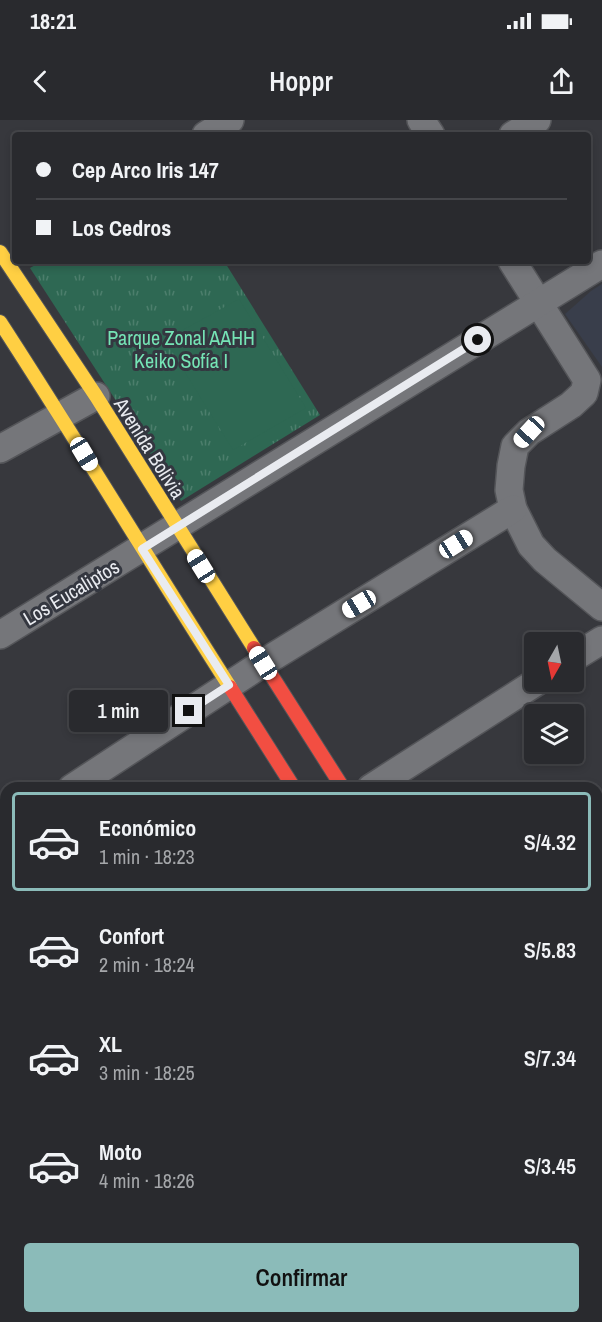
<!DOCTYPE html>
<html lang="es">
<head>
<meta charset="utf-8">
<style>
  :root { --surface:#292a2e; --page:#35363a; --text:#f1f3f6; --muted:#a5a7aa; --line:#45464a; --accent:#8bbbb9 }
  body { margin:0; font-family:"Archivo Narrow",sans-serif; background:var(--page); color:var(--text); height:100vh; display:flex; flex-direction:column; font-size:22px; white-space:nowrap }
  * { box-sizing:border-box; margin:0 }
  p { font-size:20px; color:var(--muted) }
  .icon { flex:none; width:33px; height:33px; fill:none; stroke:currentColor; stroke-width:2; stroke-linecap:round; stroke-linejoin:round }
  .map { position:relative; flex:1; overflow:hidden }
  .side { position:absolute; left:0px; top:662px; width:603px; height:542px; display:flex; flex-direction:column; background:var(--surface); border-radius:18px 18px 0 0; box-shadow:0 3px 9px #0003,0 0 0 2px var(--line) }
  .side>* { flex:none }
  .top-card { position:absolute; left:12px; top:12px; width:579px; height:132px; border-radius:6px; box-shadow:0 3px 9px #0003,0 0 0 2px var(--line); display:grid; align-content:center; height:132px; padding:0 24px; background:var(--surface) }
  .needle { width:39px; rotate:189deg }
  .tools { position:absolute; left:524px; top:512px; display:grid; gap:12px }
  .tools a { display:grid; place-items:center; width:60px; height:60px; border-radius:6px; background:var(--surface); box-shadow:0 3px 9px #0003,0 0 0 2px var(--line); font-size:30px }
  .end { position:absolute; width:27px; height:27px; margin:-14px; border:8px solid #e9ebf0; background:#111; box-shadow:0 0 0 3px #111 }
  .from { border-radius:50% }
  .bubble { position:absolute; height:42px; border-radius:6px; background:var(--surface); box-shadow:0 3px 9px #0003,0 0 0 2px var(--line); font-size:20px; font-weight:600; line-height:42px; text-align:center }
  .car { position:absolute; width:18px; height:36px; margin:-18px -9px; border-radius:8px; box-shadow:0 0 4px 2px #0007; background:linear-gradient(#fff 24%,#345 0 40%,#fff 0 76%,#345 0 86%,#fff 0) }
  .top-card b { display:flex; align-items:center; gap:21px; height:57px; font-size:22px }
  .top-card b+b { border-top:2px solid var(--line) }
  .top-card i { width:15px; height:15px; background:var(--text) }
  ul { padding:10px 0 0; list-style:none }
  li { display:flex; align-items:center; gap:18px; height:99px; margin:0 12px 9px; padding:0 12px; border:3px solid transparent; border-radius:6px }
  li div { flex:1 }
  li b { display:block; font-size:22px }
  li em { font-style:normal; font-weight:600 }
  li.selected { border-color:var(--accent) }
  li>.icon { width:54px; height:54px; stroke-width:1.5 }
  .action { display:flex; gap:12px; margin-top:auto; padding:12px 24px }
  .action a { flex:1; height:69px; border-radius:6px; background:var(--accent); color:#111; font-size:24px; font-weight:600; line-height:69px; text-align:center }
  .status { display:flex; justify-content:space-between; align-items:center; height:42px; padding:0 30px; background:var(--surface); direction:ltr }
  .status svg { height:16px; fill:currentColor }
  header { display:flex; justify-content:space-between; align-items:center; height:78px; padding:0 24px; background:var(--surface); font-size:27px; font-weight:600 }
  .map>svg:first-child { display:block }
  .built { fill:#393e4b }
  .park { fill:url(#park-tufts) }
  .garden { fill:#2e6853 }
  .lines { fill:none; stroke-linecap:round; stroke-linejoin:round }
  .street-casing { stroke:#545559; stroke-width:30 }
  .fast-casing { stroke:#545559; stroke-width:16 }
  .slow-casing { stroke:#545559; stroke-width:16 }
  .jam-casing { stroke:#545559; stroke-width:16 }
  .street { stroke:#75767a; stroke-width:27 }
  .fast { stroke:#16e098; stroke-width:14 }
  .slow { stroke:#ffcf43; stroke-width:14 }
  .jam { stroke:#f24e42; stroke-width:14 }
  .route { stroke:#e9ebf0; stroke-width:8 }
  .labels { text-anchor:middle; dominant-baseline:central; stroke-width:6; stroke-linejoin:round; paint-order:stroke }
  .park-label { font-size:20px; fill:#75e4b5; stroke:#343740 }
  .street-label { font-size:20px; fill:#e9ebf0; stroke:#343740 }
</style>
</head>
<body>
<div class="status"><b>18:21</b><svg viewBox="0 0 49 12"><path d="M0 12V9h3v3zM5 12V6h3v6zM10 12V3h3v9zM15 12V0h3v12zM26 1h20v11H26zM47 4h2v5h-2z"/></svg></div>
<header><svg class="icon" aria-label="back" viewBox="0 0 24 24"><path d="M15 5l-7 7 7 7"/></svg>Hoppr<svg class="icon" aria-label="share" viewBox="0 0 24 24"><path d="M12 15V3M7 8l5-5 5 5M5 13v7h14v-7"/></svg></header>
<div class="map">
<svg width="602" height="1202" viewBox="0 0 602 1202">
  <defs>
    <pattern id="park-tufts" width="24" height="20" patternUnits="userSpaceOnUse" patternTransform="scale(1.5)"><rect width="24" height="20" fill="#2e6853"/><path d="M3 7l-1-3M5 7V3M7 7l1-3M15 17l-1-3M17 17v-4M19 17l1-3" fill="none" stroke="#4c7e6c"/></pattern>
  </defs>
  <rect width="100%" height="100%" fill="#37383d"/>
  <path class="built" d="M 602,164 L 602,247 L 565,194 L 591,171 Z"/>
  <path class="park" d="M 42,141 L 224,141 L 320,295 L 181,381 L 30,148 Z"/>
  <path class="garden" d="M 239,179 L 306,288 L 233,330 L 165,220 Z"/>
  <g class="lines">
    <g class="street-casing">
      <g id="street">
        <path d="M 421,0 L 431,15"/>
        <path d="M 206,15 L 230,0"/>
        <path d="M 513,15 L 537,0"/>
        <path d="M 512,141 L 587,260 L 584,273 L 571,285 L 529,312 L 515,326 L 511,346 L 509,370 L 513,389 L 531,425 L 545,440 L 602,487"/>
        <path d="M 0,329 L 96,276"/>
        <path d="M 0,515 L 602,144"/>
        <path d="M 573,538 L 602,520"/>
        <path d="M 72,668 L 263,543 L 513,389"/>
        <path d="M 371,668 L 538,561"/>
        <path d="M 0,714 L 6,710"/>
        <path d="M 597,717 L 602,714"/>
        <path d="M 0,896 L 6,892"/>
        <path d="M 597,897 L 602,894"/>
        <path d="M 597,1081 L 602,1078"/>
        <path d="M 0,1088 L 6,1084"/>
        <path d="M 597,1115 L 602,1123"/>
        <path d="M 112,1202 L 120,1197"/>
        <path d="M 414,1202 L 422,1197"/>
      </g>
    </g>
    <g class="fast-casing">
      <path id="fast" d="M 46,1197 L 49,1202"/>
    </g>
    <g class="slow-casing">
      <g id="slow">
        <path d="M 0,132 L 96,276 L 254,528"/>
        <path d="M 0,202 C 78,322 152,445 230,567"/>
        <path d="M 0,1128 L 6,1136"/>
        <path d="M 504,1197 L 504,1202"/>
      </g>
    </g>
    <g class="jam-casing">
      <g id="jam">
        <path d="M 254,528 L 343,668"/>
        <path d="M 230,567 L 294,668"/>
        <path d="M 541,1197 L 541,1202"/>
      </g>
    </g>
    <use href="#street" class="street"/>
    <use href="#fast" class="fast"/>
    <use href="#slow" class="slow"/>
    <use href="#jam" class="jam"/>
  </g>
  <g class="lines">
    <path class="route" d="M 189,591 L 229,565 L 142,429 L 478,220"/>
  </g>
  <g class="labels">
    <g class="park-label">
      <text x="181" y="217">Parque Zonal AAHH<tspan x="181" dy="23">Keiko Sofía I</tspan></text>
    </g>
    <g class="street-label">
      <text transform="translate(150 328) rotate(58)">Avenida Bolivia</text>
      <text transform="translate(71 472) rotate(-31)">Los Eucaliptos</text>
    </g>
  </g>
</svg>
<div class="tools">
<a><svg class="needle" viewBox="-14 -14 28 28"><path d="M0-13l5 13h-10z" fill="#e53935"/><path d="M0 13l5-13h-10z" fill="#a5a7aa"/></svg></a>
<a><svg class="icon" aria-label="layers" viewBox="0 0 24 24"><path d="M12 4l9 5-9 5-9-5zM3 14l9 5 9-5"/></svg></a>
</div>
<i class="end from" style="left:478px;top:220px"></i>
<i class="end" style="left:189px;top:591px"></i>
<div class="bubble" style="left:69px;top:570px;width:99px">1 min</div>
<i class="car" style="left:529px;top:312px;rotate:223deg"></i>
<i class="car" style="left:84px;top:334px;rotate:149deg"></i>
<i class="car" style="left:456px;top:424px;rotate:58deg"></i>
<i class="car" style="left:201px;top:446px;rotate:328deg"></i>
<i class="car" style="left:359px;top:484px;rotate:239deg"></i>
<i class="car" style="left:263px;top:543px;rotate:328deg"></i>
<div class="top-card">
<b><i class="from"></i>Cep Arco Iris 147</b>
<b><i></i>Los Cedros</b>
</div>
<section class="side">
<ul>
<li class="selected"><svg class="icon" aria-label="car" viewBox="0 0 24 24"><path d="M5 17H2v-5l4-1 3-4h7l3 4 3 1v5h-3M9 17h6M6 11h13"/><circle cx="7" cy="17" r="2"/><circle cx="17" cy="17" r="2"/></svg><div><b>Económico</b><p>1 min · 18:23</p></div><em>S/4.32</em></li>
<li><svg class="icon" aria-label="car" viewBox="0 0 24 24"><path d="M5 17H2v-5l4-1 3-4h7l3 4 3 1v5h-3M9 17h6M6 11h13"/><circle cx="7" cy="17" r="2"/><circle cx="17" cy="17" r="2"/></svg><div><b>Confort</b><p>2 min · 18:24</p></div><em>S/5.83</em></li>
<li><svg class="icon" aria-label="car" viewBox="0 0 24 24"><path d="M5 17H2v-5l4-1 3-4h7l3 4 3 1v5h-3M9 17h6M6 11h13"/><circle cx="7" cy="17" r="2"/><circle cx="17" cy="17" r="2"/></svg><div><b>XL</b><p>3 min · 18:25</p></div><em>S/7.34</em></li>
<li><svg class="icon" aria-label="car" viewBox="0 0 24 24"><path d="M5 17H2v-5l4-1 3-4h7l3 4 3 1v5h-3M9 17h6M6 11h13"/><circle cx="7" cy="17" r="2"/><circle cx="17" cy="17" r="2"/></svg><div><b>Moto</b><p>4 min · 18:26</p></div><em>S/3.45</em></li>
</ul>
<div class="action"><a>Confirmar</a></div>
</section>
</div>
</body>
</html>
